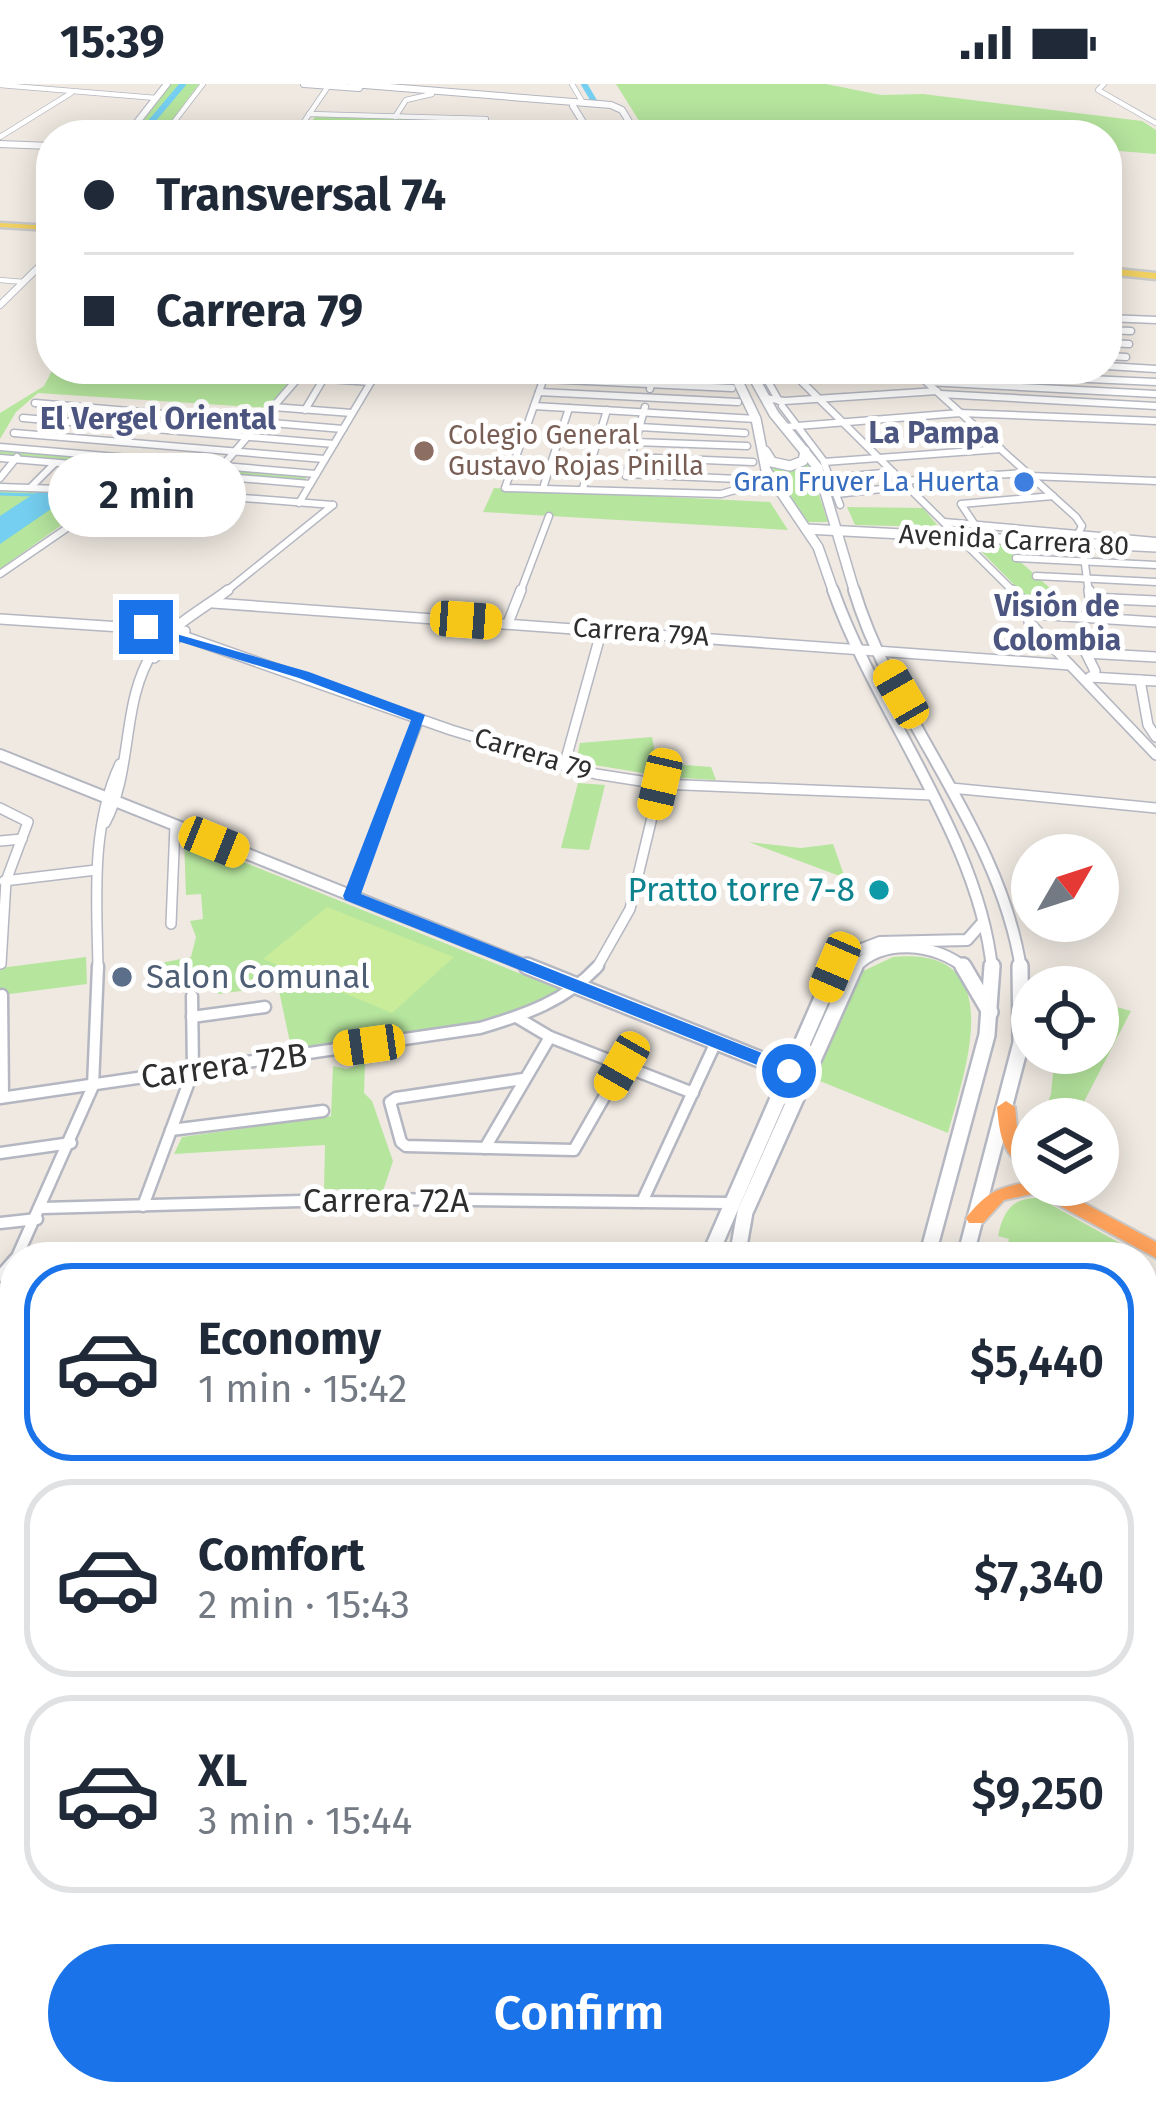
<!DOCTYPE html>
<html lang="en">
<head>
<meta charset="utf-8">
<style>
  :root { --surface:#fff; --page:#f2f2f3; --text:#1f2937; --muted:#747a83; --line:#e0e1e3; --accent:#1a73e8 }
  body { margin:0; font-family:"Fira Sans",sans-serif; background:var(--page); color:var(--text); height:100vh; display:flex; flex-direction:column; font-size:45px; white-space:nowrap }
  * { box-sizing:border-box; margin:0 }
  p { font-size:39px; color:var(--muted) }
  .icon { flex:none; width:66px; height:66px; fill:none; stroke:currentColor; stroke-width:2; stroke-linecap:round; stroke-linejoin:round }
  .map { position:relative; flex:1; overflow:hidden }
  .side { position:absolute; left:0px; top:1158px; width:1158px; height:864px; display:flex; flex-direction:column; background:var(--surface); border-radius:48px 48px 0 0; box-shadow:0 6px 30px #0003 }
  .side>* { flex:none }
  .banner { position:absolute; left:36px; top:36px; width:1086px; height:264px; border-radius:48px; box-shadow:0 6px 30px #0003; display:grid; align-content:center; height:264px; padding:0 48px; background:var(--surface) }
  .needle { width:78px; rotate:51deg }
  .tools { position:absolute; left:1011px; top:750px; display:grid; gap:24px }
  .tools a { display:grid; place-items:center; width:108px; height:108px; border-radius:50%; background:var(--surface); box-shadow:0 6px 30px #0003; font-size:60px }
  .end { position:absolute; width:54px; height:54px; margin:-27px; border:15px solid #1a73e8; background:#fff; box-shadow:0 0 0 6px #fff }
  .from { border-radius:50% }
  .bubble { position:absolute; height:84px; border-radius:42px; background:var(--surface); box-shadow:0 6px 30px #0003; font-size:39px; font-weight:600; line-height:84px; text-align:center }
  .car { position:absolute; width:36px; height:72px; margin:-36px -18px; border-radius:15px; box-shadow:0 0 9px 3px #0007; background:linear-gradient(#f5c518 24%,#345 0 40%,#f5c518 0 76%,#345 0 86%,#f5c518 0) }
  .banner b { display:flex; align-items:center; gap:42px; height:114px; font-size:45px }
  .banner b+b { border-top:3px solid var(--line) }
  .banner i { width:30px; height:30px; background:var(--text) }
  ul { padding:21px 0 0; list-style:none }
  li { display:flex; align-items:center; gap:36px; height:198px; margin:0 24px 18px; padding:0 24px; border:6px solid var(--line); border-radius:48px }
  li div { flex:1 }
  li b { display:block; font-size:45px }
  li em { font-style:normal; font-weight:600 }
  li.selected { border-color:var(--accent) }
  li>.icon { width:108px; height:108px; stroke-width:1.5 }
  .cta { display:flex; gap:24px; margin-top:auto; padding:24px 48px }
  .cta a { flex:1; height:138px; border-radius:72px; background:var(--accent); color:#fff; font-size:48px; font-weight:600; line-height:138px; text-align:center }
  .status { display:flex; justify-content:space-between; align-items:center; height:84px; padding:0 60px; background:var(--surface); direction:ltr }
  .status svg { height:33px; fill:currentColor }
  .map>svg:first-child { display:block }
  .green { fill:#b6e59e }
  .pitch { fill:#c9ec9a }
  .water { fill:#75cff0 }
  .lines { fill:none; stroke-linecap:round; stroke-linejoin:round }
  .stream { stroke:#75cff0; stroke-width:3 }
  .canal { stroke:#75cff0; stroke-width:6 }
  .street-far4-casing { stroke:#b4b7c1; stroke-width:6 }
  .street-far3-casing { stroke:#b4b7c1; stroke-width:9 }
  .street-far2-casing { stroke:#b4b7c1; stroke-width:12 }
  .street-far1-casing { stroke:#b4b7c1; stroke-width:15 }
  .street-casing { stroke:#b4b7c1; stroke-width:20 }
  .secondary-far4-casing { stroke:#b4b7c1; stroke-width:8 }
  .secondary-far3-casing { stroke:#b4b7c1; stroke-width:12 }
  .secondary-far2-casing { stroke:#b4b7c1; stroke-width:14 }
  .secondary-far1-casing { stroke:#b4b7c1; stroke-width:20 }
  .secondary-casing { stroke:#b4b7c1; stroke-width:22 }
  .primary-casing { stroke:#c9c9c9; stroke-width:5 }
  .highway-casing { stroke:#c9c9c9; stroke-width:4 }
  .street-far4 { stroke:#fff; stroke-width:4.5 }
  .street-far3 { stroke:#fff; stroke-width:6 }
  .street-far2 { stroke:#fff; stroke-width:9 }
  .street-far1 { stroke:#fff; stroke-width:10 }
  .street { stroke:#fff; stroke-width:15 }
  .secondary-far4 { stroke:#fff; stroke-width:6 }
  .secondary-far3 { stroke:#fff; stroke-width:9 }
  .secondary-far2 { stroke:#fff; stroke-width:10 }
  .secondary-far1 { stroke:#fff; stroke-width:15 }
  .secondary { stroke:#fff; stroke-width:18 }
  .primary { fill:#f2d163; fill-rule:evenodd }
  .highway { fill:#ffa35c; fill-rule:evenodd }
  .route { fill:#1a73e8 }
  .education-dot { fill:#8d6e63; stroke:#fff; stroke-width:4.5 }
  .shop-dot { fill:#3f7fe0; stroke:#fff; stroke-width:4.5 }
  .culture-dot { fill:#0f9aa8; stroke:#fff; stroke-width:4.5 }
  .service-dot { fill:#5c6f8a; stroke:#fff; stroke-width:4.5 }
  .labels { text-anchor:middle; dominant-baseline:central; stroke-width:10; stroke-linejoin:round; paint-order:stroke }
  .far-education-label { font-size:27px; fill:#785e54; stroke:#fff; text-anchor:start }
  .far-shop-label { font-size:27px; fill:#366cbe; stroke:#fff; text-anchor:end }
  .far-street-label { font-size:27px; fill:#2e2e2e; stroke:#fff }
  .far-neighbourhood-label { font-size:30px; font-weight:bold; fill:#4d5680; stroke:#fff }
  .culture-label { font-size:33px; fill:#0d838f; stroke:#fff; text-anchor:end }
  .service-label { font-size:33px; fill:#4e5e75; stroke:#fff; text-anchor:start }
  .street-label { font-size:33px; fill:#2e2e2e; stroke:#fff }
</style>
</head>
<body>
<div class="status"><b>15:39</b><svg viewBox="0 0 49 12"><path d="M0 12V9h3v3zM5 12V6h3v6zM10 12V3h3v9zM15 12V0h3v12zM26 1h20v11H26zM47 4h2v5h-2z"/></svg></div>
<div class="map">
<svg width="1156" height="2022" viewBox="0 0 1156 2022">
  <rect width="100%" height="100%" fill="#efe9e1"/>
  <g class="green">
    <path d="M 171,0 L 199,0 L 161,51 L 131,51 Z"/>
    <path d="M 616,0 L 826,0 L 881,11 L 923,10 L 1142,37 L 1156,46 L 1156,70 L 1107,66 L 1107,51 L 978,51 L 979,43 L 927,39 L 923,51 L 854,51 L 779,43 L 775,51 L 648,51 Z"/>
    <path d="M 315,33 L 474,37 L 477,38 L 473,51 L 302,51 Z"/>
    <path d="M 53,285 L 300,285 L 269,324 L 38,309 L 16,328 L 0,355 L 0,329 L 44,302 Z"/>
    <path d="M 0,365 L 308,392 L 303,398 L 0,371 Z"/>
    <path d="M 809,380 L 828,438 L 808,438 L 771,383 L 792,386 Z"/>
    <path d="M 494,404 L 770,418 L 788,446 L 483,428 Z"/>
    <path d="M 0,405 L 103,408 L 105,410 L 0,485 Z"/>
    <path d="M 847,423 L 923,424 L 939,443 L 855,441 Z"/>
    <path d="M 971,457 L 1012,460 L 1016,474 L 1058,511 L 1052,512 L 1053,525 L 1038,525 Z"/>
    <path d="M 652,653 L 657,679 L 711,683 L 716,696 L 667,693 L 576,678 L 580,659 Z"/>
    <path d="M 578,699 L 605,701 L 589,766 L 561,764 Z"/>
    <path d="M 184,754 L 561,906 C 536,942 343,960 292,968 L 278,902 L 218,910 L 214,894 L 164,900 L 161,879 L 191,873 L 196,853 L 190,837 L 203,835 L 201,810 L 186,811 Z"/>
    <path d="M 749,758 L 801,764 L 833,760 L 845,794 Z"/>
    <path d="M 86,873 L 87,900 L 2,911 L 0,960 L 0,884 Z"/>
    <path d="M 893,873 C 1011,861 965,985 948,1049 L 815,995 L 859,889 Z"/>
    <path d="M 1098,918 L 1131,927 L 1075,1035 L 1042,1035 L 1051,1010 L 1055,969 L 1098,969 Z"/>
    <path d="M 365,979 L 364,1009 L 372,1017 L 393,1077 L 383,1107 L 324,1105 L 325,1061 L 174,1070 L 182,1053 L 331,1032 L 333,982 L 347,985 Z"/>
    <path d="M 1039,1114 L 1134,1167 L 1138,1173 L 1005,1173 L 1009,1155 L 998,1152 C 1003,1128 1012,1113 1039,1114 Z"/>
  </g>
  <path class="pitch" d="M 327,823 L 454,873 L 392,929 L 263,875 Z"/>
  <path class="water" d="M 38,407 L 88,412 L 85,422 L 51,425 L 0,460 L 0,432 Z"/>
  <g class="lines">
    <path class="stream" d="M 0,410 L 34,411"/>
    <g class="canal">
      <path d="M 584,0 L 594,17"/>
      <path d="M 140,51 L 183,0"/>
    </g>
    <g class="street-far4-casing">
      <g id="street-far4">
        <path d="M 572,0 L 583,19"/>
        <path d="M 1104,0 L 1098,6 L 1156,39"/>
        <path d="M 0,1 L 156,14"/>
        <path d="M 309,30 L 486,35"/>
        <path d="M 395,33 L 406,16 L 432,10"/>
        <path d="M 170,41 L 299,45"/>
        <path d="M 481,49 L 552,51"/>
        <path d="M 164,51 L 203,0"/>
        <path d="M 295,51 L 327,4"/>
        <path d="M 0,53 L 71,9"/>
        <path d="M 0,196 L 24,198"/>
      </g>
    </g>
    <g class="street-far3-casing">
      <g id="street-far3">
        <path d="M 1107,234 L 1156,236"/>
        <path d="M 1107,246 L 1131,247"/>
        <path d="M 1107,259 L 1129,260"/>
        <path d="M 1107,272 L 1126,273"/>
        <path d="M 1107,282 L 1156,285"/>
        <path d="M 547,285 L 505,404 L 721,410 L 763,398"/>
        <path d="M 628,285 L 733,286"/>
        <path d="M 761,285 L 779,317"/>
        <path d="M 789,285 L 1015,509"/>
        <path d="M 913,286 L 1076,433 L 1082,442 L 1079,448"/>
        <path d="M 544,295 L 732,304"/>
        <path d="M 799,295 L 914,287 L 1156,298"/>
        <path d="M 927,298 L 1156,310"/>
        <path d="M 650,305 L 655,285"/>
        <path d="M 539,308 L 738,318"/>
        <path d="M 940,310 L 1156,322"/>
        <path d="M 765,314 L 784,317 L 937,307"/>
        <path d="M 35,319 L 343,345"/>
        <path d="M 534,322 L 756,335"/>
        <path d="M 782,322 L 823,376 L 840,421"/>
        <path d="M 273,323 L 352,329"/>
        <path d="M 305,326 L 324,294"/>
        <path d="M 23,334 L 334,360"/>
        <path d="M 639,343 L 745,349"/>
        <path d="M 785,343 L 960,329 L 1156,337"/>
        <path d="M 14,349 L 324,375"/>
        <path d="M 635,358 L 747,362"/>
        <path d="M 0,363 L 316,390"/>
        <path d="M 631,373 L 753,378"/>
        <path d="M 0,374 L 310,400"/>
        <path d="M 824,378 L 1001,365"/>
        <path d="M 627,390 L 761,396"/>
        <path d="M 626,392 L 645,323"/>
        <path d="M 1030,392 L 1156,397"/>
        <path d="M 0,394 L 17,373"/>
        <path d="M 831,394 L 893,388"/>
        <path d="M 902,397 L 1027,389"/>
        <path d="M 544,401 L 569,324"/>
        <path d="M 0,403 L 179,409 L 333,421"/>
        <path d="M 30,404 L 55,379"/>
        <path d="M 583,404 L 607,326"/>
        <path d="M 198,410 L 299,293 L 371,298 L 299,419"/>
        <path d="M 837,410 L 908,402"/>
        <path d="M 944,438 L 1156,457"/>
        <path d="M 975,441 L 961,420 L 1053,412"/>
        <path d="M 1082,459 L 1089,509"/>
        <path d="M 1016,474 L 1156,481"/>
        <path d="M 0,490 L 121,407"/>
        <path d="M 1036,492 L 1156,498"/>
        <path d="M 224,509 L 333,421"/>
        <path d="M 520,509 L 549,432"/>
      </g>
    </g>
    <g class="street-far2-casing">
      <g id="street-far2">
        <path d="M 1012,506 L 1031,524 L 1029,538 L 1156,671"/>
        <path d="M 1089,506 L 1090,514 L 1156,517"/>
        <path d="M 213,519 L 1070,581"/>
        <path d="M 1034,530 L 1156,538"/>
        <path d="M 0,535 L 166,546 L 451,646 L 596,690 L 660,700 L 932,711"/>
        <path d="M 508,539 L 521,506"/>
        <path d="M 154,574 L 185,547"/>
        <path d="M 1090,593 L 1156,597"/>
        <path d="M 1093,593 L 1095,587 L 1086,569 L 1156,573"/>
        <path d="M 1140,596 L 1148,641 L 1156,653"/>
        <path d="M 564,682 L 602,545"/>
        <path d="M 951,704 L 1156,724"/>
        <path d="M 0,724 L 28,738 L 6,797 L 1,880"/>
        <path d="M 105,739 C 134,686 120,618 154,566 C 169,543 206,523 228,506"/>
        <path d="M 0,757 L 22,755"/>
        <path d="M 4,797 L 96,786"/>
        <path d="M 351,812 L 419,634"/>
        <path d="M 171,840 L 175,742"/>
        <path d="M 98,885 C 97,816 90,744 120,680"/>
        <path d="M 596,885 L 630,825 L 660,700"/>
      </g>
    </g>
    <g class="street-far1-casing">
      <g id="street-far1">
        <path d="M 2,911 L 3,1013"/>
        <path d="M 192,933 L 265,923"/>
        <path d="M 518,934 L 550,953 L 693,1009"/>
        <path d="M 523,995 L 396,1014 L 390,1018 L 401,1058 L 406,1062 L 574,1066 L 622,982"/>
        <path d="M 0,1014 L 480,944 C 524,931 566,917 598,882"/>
        <path d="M 171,1046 L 323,1027"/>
        <path d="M 485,1064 L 550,953"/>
        <path d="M 0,1069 L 71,1059"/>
        <path d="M 642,1118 L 716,958"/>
        <path d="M 143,1122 L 193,987 L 192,912"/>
        <path d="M 42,1124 L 378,1115 L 730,1119"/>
        <path d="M 0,1139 L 37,1135"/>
        <path d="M 17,1173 L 93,1002 L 98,882"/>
        <path d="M 0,1192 L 15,1175"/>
      </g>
    </g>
    <g class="street-casing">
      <g id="street">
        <path d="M 1143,1495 L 1156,1499"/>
        <path d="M 1143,1669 L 1156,1673"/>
        <path d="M 1143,1954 L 1146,1932"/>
        <path d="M 1133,2022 L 1135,2007"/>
      </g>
    </g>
    <g class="secondary-far4-casing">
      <g id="secondary-far4">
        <path d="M 304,0 L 359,4"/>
        <path d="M 352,0 L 611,21 L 622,26 L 637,51"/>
        <path d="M 573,22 L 591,51"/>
        <path d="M 127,51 L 167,0"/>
        <path d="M 0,60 L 51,62"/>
        <path d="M 0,221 L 51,171"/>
      </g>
    </g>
    <g class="secondary-far3-casing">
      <g id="secondary-far3">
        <path d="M 732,285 L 756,335 L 766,386 L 818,463 L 834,509"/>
        <path d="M 749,285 L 774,330 L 818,384 L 855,509"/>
        <path d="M 765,367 L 772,378 L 790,382 L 803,377 L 805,367"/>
        <path d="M 806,445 L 1156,463"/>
      </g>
    </g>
    <g class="secondary-far2-casing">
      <g id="secondary-far2">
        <path d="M 833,506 C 877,630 979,754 992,885"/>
        <path d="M 854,506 C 894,638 1000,746 1021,885"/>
        <path d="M 0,671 L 535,885"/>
        <path d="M 834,885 L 849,870 L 880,858 L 967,856 L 983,838"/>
        <path d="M 854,885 C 880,853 937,859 966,885"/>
      </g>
    </g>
    <g class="secondary-far1-casing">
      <g id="secondary-far1">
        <path d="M 527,882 L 789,987"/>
        <path d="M 963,882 L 990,928"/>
        <path d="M 709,1173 L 836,882"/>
        <path d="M 737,1173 L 745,1128 L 855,882"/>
        <path d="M 927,1173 L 987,951 L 992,882"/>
        <path d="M 965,1173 L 1021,959 L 1020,882"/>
      </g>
    </g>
    <g class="secondary-casing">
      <g id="secondary">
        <path d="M 1143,1931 L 1156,1935"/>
        <path d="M 1143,1964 L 1156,1969"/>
        <path d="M 673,2022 L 677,2007"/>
        <path d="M 720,2022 L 724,2007"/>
      </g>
    </g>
    <g class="primary-casing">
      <g id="primary">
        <path d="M 0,139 L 51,142 L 51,146 L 0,143 Z"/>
        <path d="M 1107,184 L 1156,189 L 1156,195 L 1107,190 Z"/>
      </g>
    </g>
    <g class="highway-casing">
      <g id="highway">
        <path d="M 1006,1017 L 1015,1023 L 1018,1055 L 1032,1071 L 1032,1089 C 1003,1073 1000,1054 997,1023 Z"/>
        <path d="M 1032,1097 L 1032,1101 L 1051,1101 L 1156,1158 L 1156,1174 L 1036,1109 L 1004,1116 L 983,1139 L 969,1139 L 966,1134 C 988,1106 999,1104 1032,1097 Z"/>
        <path d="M 1156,1199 L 1156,1215 L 1143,1220 L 1143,1204 Z"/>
        <path d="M 15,1216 L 15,1230 L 0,1231 L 0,1217 Z"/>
        <path d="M 1143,1231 L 1156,1232 L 1156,1248 L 1143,1247 Z"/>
        <rect x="0" y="1232" width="15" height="16"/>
        <rect x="0" y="1259" width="15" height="16"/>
        <rect x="0" y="1276" width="15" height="16"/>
        <path d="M 1143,1307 L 1156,1308 L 1156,1340 L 1143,1339 Z"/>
      </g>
    </g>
    <use href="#street-far4" class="street-far4"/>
    <use href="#street-far3" class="street-far3"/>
    <use href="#street-far2" class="street-far2"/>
    <use href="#street-far1" class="street-far1"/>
    <use href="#street" class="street"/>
    <use href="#secondary-far4" class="secondary-far4"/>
    <use href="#secondary-far3" class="secondary-far3"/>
    <use href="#secondary-far2" class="secondary-far2"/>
    <use href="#secondary-far1" class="secondary-far1"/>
    <use href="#secondary" class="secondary"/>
    <use href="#primary" class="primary"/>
    <use href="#highway" class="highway"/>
  </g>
  <path class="route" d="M 141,540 L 309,588 L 425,631 L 361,810 L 795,982 L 795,991 L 782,991 L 345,816 L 343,812 L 411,636 L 299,594 L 141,546 Z"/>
  <circle class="education-dot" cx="424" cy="367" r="12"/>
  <circle class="shop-dot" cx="1024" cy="398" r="12"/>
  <circle class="culture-dot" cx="879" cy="806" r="12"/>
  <circle class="service-dot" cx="122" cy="893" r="12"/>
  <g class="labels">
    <g class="far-education-label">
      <text x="448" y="351">Colegio General<tspan x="448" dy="31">Gustavo Rojas Pinilla</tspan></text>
    </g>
    <g class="far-shop-label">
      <text x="1000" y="398">Gran Fruver La Huerta</text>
    </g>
    <g class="far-street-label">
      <text transform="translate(1014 456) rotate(3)">Avenida Carrera 80</text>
      <text transform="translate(641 548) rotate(4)">Carrera 79A</text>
      <text transform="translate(533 670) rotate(17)">Carrera 79</text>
    </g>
    <g class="far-neighbourhood-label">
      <text x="158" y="335">El Vergel Oriental</text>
      <text x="934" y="349">La Pampa</text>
      <text x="1057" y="522">Visión de<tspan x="1057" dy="34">Colombia</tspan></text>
    </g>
    <g class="culture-label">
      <text x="855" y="806">Pratto torre 7-8</text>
    </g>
    <g class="service-label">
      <text x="146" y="893">Salon Comunal</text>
    </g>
    <g class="street-label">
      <text transform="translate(224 982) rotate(-8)">Carrera 72B</text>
      <text x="386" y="1117">Carrera 72A</text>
    </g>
  </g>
</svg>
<div class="tools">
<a><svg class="needle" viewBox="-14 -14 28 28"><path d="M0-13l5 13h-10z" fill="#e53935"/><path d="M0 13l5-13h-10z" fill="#747a83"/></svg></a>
<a><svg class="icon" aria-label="locate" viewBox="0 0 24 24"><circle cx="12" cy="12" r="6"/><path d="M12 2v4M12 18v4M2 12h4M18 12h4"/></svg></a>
<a><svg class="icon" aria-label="layers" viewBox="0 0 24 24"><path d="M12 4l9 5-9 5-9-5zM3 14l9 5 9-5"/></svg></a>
</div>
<i class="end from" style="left:789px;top:987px"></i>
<i class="end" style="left:146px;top:543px"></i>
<div class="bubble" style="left:48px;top:369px;width:198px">2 min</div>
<i class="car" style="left:466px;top:536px;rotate:94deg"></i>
<i class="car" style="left:901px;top:610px;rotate:330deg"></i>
<i class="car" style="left:660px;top:700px;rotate:193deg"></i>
<i class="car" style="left:214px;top:758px;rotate:112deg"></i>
<i class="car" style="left:835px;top:883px;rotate:203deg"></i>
<i class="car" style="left:369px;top:961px;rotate:262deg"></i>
<i class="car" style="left:622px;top:982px;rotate:210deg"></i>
<div class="banner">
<b><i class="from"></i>Transversal 74</b>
<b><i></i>Carrera 79</b>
</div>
<section class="side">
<ul>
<li class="selected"><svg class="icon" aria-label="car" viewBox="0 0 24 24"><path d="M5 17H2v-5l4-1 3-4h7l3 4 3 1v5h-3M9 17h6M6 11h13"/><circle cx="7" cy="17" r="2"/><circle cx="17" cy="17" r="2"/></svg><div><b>Economy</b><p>1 min · 15:42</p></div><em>$5,440</em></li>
<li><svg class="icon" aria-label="car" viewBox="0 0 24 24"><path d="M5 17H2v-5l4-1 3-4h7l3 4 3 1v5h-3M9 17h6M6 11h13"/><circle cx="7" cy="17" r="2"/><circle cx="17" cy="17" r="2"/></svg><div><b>Comfort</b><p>2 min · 15:43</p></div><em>$7,340</em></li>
<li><svg class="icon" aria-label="car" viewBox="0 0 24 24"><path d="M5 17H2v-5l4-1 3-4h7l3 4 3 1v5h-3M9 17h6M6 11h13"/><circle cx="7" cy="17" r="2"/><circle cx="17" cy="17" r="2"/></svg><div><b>XL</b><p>3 min · 15:44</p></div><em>$9,250</em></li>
</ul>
<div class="cta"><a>Confirm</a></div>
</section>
</div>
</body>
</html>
